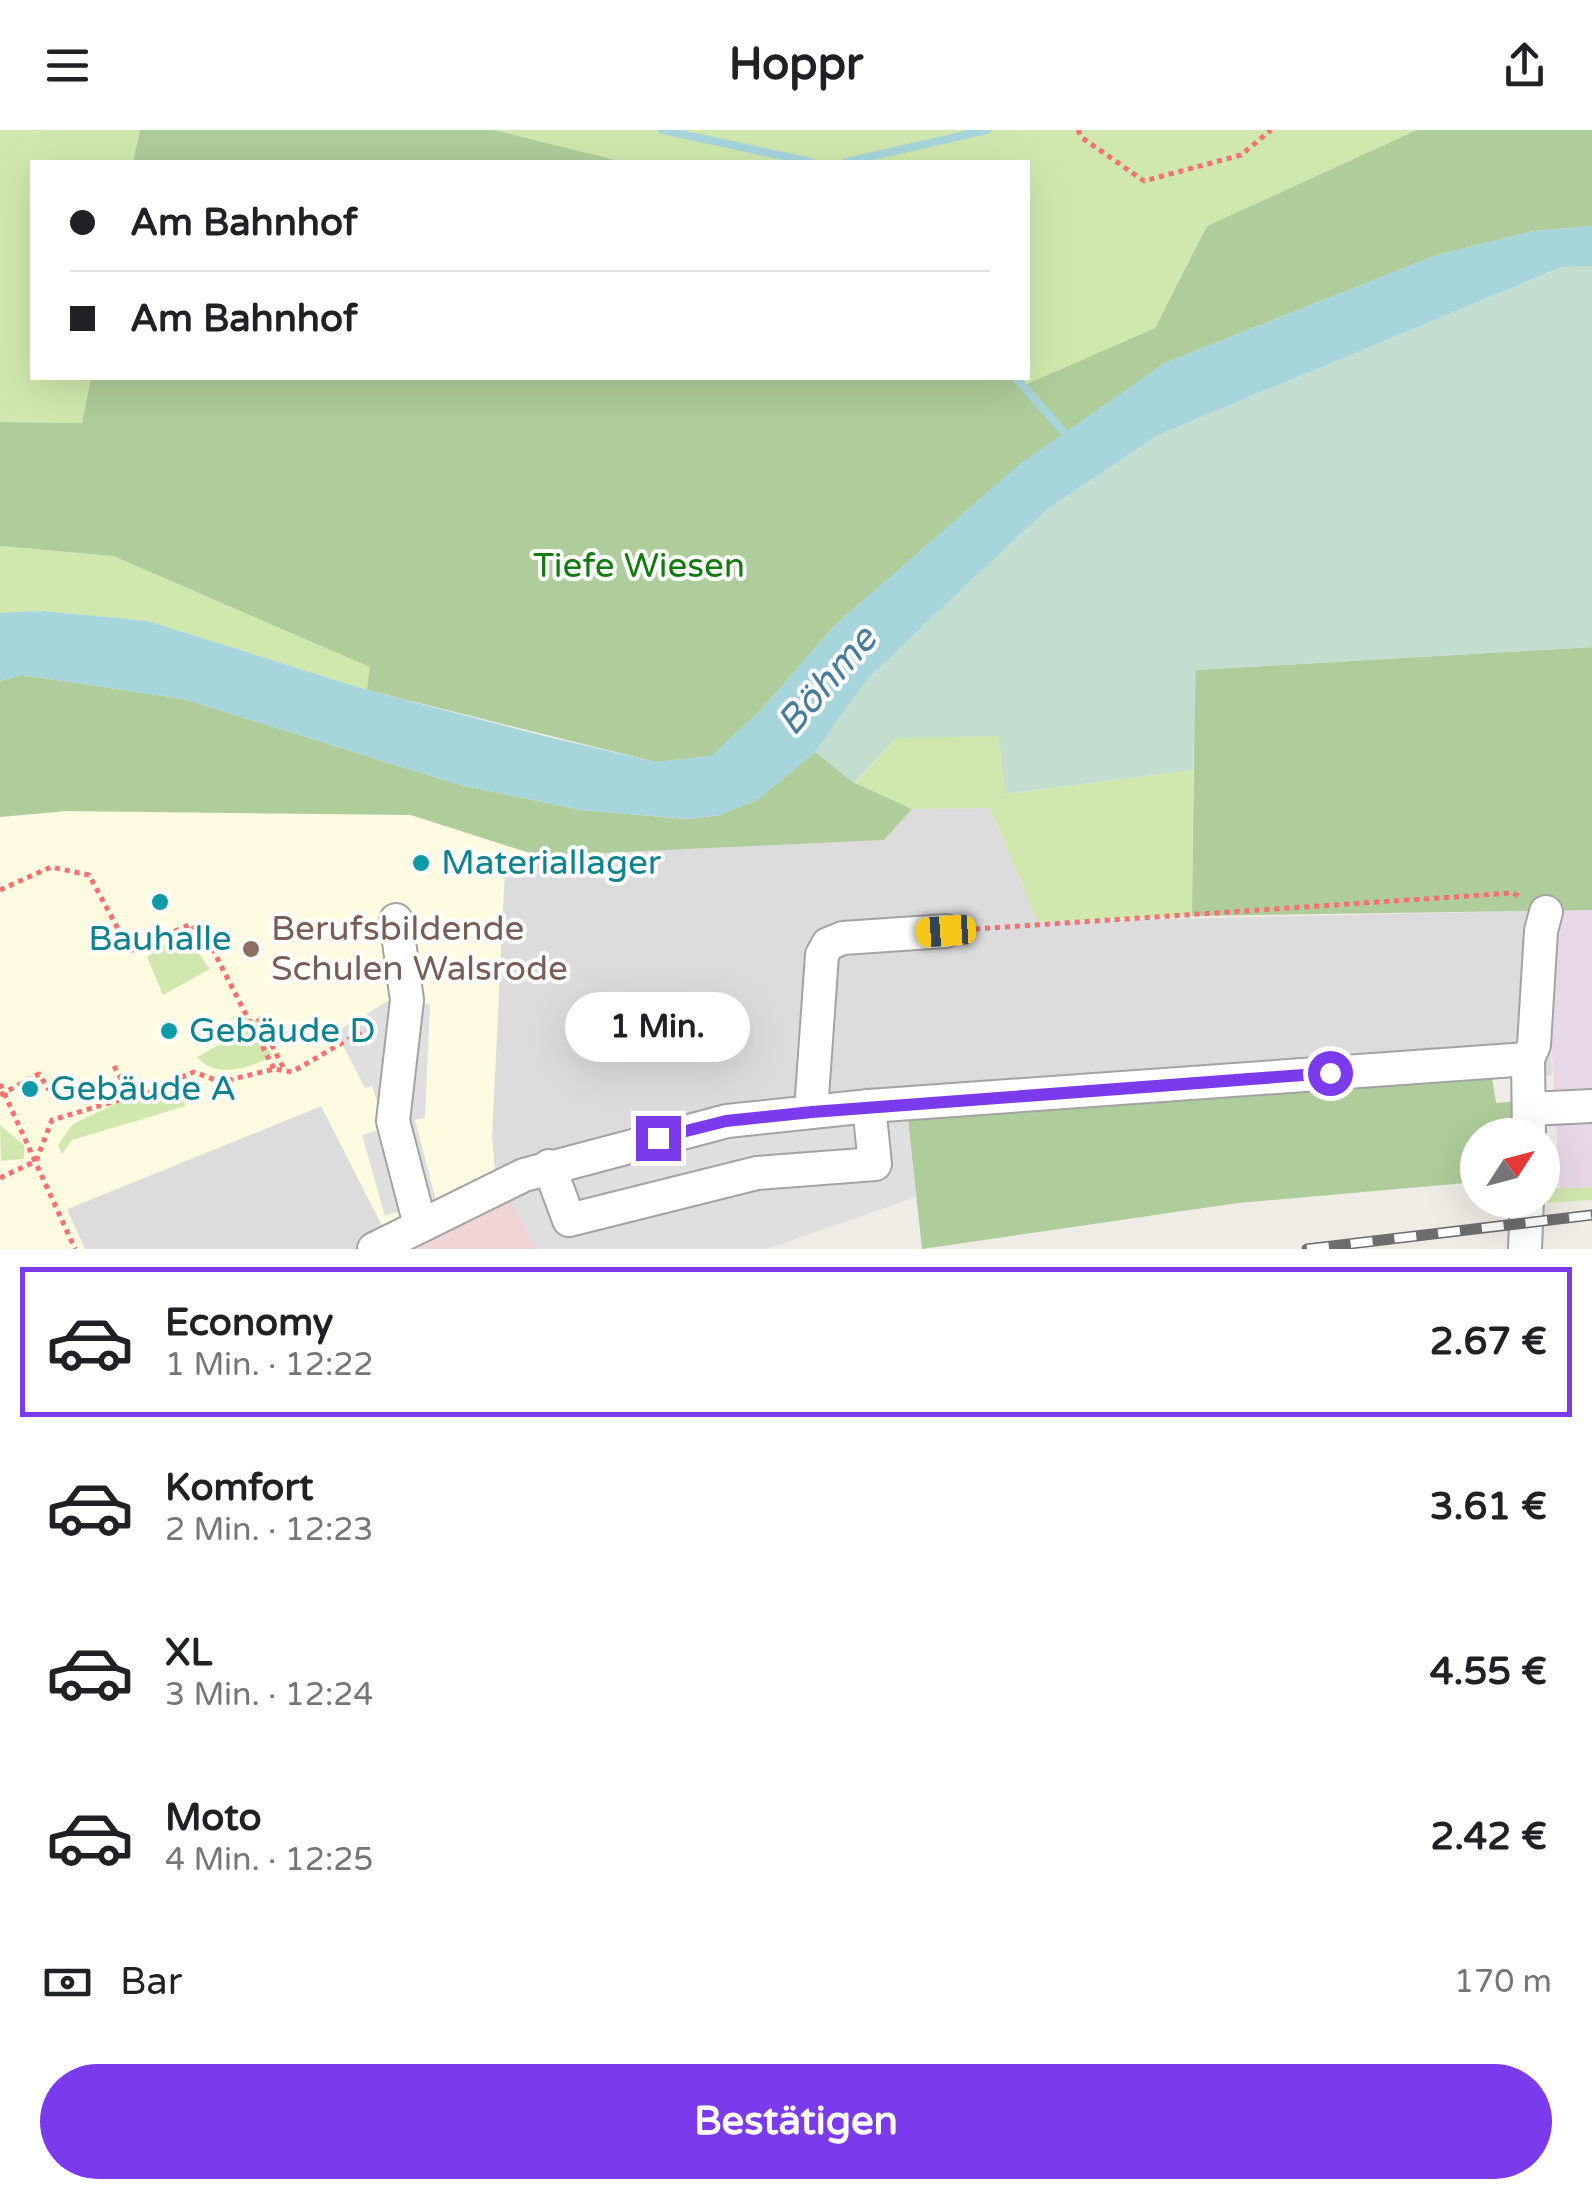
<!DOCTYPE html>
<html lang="de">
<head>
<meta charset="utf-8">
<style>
  :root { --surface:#fff; --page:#f2f2f2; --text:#202124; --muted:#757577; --line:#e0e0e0; --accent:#7c3aed }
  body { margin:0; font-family:"Varela Round",sans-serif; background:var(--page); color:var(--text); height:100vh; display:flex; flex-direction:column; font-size:38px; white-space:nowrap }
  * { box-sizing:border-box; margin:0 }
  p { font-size:32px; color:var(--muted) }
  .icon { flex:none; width:55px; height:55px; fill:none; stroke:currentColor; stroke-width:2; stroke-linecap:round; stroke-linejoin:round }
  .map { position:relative; height:1119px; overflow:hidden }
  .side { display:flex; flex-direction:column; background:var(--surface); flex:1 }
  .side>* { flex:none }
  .guide { position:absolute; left:30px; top:30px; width:1000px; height:220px; border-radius:0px; box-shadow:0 10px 40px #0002; display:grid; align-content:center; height:220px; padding:0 40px; background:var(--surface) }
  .needle { width:65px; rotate:54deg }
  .tools { position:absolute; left:1460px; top:988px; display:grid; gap:20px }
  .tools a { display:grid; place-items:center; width:100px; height:100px; border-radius:50%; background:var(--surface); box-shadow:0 10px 40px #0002; font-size:50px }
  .end { position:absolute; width:45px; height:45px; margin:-22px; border:12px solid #7c3aed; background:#fff; box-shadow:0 0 0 5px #fff }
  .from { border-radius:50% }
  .bubble { position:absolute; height:70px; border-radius:35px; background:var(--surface); box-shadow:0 10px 40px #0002; font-size:32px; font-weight:700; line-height:70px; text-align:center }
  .car { position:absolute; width:30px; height:60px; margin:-30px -15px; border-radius:12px; box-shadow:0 0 8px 2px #0007; background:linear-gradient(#f5c518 24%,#345 0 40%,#f5c518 0 76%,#345 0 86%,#f5c518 0) }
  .guide b { display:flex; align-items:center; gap:35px; height:95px; font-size:38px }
  .guide b+b { border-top:2px solid var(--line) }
  .guide i { width:25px; height:25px; background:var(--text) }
  ul { padding:18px 0 0; list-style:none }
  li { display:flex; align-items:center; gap:30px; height:150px; margin:0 20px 15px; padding:0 20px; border:5px solid transparent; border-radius:0px }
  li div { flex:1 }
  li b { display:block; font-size:38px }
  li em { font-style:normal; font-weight:700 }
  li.selected { border-color:var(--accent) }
  li>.icon { width:90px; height:90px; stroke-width:1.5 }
  .pay { display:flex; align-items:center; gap:25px; height:110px; padding:0 40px; font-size:38px }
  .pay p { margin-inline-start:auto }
  .cta { display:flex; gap:20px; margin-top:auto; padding:20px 40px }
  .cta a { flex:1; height:115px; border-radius:60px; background:var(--accent); color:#fff; font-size:40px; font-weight:700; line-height:115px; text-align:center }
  header { display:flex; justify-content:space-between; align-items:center; height:130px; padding:0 40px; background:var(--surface); font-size:45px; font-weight:700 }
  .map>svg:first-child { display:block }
  .residential { fill:#dddcdc }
  .commercial { fill:#f0d5d7 }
  .industrial { fill:#e8d8e7 }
  .education { fill:#fefbe0 }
  .grass { fill:#d0e8ad }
  .forest { fill:#afcd9b }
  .wetland { fill:#c3ddce }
  .parking { fill:#dfdfdf }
  .water { fill:#a7d5dc }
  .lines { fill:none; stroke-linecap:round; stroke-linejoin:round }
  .stream { stroke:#a7d5dc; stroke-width:8 }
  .minor-casing { stroke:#a3a3a3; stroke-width:36 }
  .path { stroke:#f67071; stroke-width:5; stroke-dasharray:5 5; stroke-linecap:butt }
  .minor { stroke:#fff; stroke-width:32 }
  .rail-casing { stroke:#6d6d6d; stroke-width:11 }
  .rail { stroke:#fff; stroke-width:8; stroke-dasharray:22; stroke-linecap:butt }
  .route { stroke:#7c3aed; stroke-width:12 }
  .culture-dot { fill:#0f9aa8; stroke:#fff; stroke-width:4 }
  .education-dot { fill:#8d6e63; stroke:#fff; stroke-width:4 }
  .labels { text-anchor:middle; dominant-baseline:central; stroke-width:8; stroke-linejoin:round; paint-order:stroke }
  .park-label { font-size:35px; fill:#117b0f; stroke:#fff }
  .culture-label { font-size:35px; fill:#0d838f; stroke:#fff; text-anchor:start }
  .education-label { font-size:35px; fill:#785e54; stroke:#fff; text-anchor:start }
  .water-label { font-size:38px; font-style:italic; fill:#487b9c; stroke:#fff }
</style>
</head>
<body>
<header><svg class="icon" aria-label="menu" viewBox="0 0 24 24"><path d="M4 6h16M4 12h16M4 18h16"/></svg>Hoppr<svg class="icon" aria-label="share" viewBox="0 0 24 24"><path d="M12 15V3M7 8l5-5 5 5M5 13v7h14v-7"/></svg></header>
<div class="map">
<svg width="1592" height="1119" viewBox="0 0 1592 1119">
  <rect width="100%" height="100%" fill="#efebe5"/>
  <g class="residential">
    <path d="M 990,678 L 1038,792 L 1567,780 L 1547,841 L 1552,945 L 1167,962 L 907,981 L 498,1078 L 492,1006 L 505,736 L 539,726 L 884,710 L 912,679 Z"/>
    <path d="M 322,976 L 394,1119 L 85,1119 L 66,1080 Z"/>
  </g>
  <path class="commercial" d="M 511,1071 L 538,1119 L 411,1119 Z"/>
  <path class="industrial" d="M 1567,780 L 1592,780 L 1592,1057 L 1560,1059 L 1547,841 Z"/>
  <path class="education" d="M 66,681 L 411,685 L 539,726 L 505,737 L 492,1006 L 498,1078 L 411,1119 L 394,1119 L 321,976 L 67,1079 L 85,1119 L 0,1119 L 0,687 Z"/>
  <g class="grass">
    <path d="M 0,0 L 140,0 L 133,32 L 32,32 L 32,248 L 91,248 L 82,293 L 0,292 Z"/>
    <path d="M 494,0 L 1417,0 L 1207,96 L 1155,198 L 1025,256 L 1016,248 L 1028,248 L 1028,32 L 624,32 Z"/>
    <path d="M 0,416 L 112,426 L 371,537 L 367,560 L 148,491 L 43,481 L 0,483 Z"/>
    <path d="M 1000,606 L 1006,664 L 1193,640 L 1192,786 L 1038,792 L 990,678 L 912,679 L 855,653 L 896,608 Z"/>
    <path d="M 183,802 L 210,839 L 163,865 L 147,827 Z"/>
    <path d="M 243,881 L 249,892 L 255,889 L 272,927 C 250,937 216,950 197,927 L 241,903 L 232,887 Z"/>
    <path d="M 175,960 L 186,976 L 72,1010 L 62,1024 L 58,1015 L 73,994 L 127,968 L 134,966 L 143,973 Z"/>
    <path d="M 0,995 L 24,1015 L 24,1029 L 1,1031 Z"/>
    <path d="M 1543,1053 L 1560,1059 L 1592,1057 L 1592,1070 L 1542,1073 Z"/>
  </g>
  <g class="forest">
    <path d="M 140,0 L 494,0 L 624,32 L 133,32 Z"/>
    <path d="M 1417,0 L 1592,0 L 1592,96 L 1533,101 L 1434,126 L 1165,233 L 1021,334 L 835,495 L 761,580 L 712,626 L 656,632 L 367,560 L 370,537 L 113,426 L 0,416 L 0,292 L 82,293 L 91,248 L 1016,248 L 1025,255 L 1155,198 L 1207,96 Z"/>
    <path d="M 1592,517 L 1592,780 L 1192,786 L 1195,540 Z"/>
    <path d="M 22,545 L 184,569 L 460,655 L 581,680 L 687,689 L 720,685 L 757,670 L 815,622 L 855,653 L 912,679 L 884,710 L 539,726 L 411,685 L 66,681 L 0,687 L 0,551 Z"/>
    <path d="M 1492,948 L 1496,973 L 1518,971 L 1518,1005 L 1478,1005 L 1477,1052 L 1238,1073 L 922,1119 L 907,981 Z"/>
  </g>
  <path class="wetland" d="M 1592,136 L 1592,517 L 1196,540 L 1193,640 L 1005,664 L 999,606 L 896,608 L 854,653 L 815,622 L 868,548 L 1046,380 L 1158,305 L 1563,137 Z"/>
  <g class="parking">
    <path d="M 391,869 L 430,874 L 425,988 L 415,990 L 436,1070 L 385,1086 L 362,1005 L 386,997 L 372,956 L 365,958 L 336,902 Z"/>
    <path d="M 907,981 L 916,1067 L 767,1119 L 538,1119 L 511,1071 L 575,1045 L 699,1011 Z"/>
  </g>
  <path class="water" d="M 1592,96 L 1592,136 L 1562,137 L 1158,305 L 1046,380 L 868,548 L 815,622 L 757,670 L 720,685 L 688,689 L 581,680 L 460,655 L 184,569 L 22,545 L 0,551 L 0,483 L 43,481 L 148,491 L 367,560 L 544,606 L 656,632 L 711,626 L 761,580 L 835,495 L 1021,333 L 1165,233 L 1434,126 L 1533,101 Z"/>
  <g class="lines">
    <g class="stream">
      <path d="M 662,0 L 811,32"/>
      <path d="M 846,32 L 987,0"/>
      <path d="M 1016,248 L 1069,308"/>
    </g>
    <g class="minor-casing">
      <g id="minor">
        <path d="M 396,790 L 407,870 L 393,991 L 420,1095"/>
        <path d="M 1530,979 L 1592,976"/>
        <path d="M 811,981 L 822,825 L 828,814 L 843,808 L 946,801"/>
        <path d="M 1529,1005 L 1528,929 L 1534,915 L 1541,801 L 1546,782"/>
        <path d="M 549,1036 L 569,1090 L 757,1043 L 875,1034 L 869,976"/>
        <path d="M 374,1119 L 524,1045 L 727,991 L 869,976 L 1528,929"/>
        <path d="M 1525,1119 L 1527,1070"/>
      </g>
    </g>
    <g class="path">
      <path d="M 1078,0 L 1081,7 L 1144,51 L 1241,25 L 1271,0"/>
      <path d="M 0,760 L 51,737 L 89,745 L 130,821 L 191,794 L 212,818 L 274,939"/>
      <path d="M 975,799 L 1513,763 L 1522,768"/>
      <path d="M 258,888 L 284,939"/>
      <path d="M 114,936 L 130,965"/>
      <path d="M 0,954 L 75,1119"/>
      <path d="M 0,965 L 39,944 L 49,960"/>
      <path d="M 0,1048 L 36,1031 L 52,990 L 146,962 L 194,942 L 221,952 L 274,939 L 292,942 L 361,902 L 376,901"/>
    </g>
    <use href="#minor" class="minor"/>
    <g class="rail-casing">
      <path id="rail" d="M 1307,1119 L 1592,1085"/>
    </g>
    <use href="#rail" class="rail"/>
  </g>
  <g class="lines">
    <path class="route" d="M 658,1008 L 726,991 L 812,982 L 1330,943"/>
  </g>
  <g class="culture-dot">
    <circle cx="421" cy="733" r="10"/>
    <circle cx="160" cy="772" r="10"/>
    <circle cx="169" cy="901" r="10"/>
    <circle cx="30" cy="959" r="10"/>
  </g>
  <circle class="education-dot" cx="251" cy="819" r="10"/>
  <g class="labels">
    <g class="park-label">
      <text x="639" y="436">Tiefe Wiesen</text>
    </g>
    <g class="culture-label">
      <text x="441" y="733">Materiallager</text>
      <text x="160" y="809" text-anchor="middle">Bauhalle</text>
      <text x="189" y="901">Gebäude D</text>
      <text x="50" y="959">Gebäude A</text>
    </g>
    <g class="education-label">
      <text x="271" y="799">Berufsbildende<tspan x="271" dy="40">Schulen Walsrode</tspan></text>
    </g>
    <g class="water-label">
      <text transform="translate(827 551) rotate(-49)">Böhme</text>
    </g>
  </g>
</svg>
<div class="tools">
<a><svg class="needle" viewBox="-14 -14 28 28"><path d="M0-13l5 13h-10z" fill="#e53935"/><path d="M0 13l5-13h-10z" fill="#757577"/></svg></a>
</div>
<i class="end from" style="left:1330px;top:943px"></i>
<i class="end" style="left:658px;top:1008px"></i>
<div class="bubble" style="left:565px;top:862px;width:185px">1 Min.</div>
<i class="car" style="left:946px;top:801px;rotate:266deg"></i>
<div class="guide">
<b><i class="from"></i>Am Bahnhof</b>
<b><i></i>Am Bahnhof</b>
</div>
</div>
<section class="side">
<ul>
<li class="selected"><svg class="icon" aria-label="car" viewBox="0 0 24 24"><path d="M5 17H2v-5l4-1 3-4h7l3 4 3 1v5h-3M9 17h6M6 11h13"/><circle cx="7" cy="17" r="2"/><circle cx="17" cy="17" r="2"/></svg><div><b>Economy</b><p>1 Min. · 12:22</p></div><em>2.67 €</em></li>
<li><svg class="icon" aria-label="car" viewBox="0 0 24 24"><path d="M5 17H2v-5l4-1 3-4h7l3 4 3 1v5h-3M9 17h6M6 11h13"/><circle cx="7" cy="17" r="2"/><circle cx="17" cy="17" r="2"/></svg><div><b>Komfort</b><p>2 Min. · 12:23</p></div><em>3.61 €</em></li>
<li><svg class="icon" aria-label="car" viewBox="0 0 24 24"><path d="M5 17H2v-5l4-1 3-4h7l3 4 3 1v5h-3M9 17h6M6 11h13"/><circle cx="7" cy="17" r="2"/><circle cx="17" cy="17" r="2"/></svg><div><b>XL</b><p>3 Min. · 12:24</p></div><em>4.55 €</em></li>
<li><svg class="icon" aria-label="car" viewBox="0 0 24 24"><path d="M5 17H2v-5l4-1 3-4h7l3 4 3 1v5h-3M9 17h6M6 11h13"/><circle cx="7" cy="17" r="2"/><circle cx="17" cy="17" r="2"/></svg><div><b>Moto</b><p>4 Min. · 12:25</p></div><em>2.42 €</em></li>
</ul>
<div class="pay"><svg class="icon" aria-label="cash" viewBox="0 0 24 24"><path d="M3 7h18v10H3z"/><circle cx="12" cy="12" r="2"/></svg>Bar<p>170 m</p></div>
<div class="cta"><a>Bestätigen</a></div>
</section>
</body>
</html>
